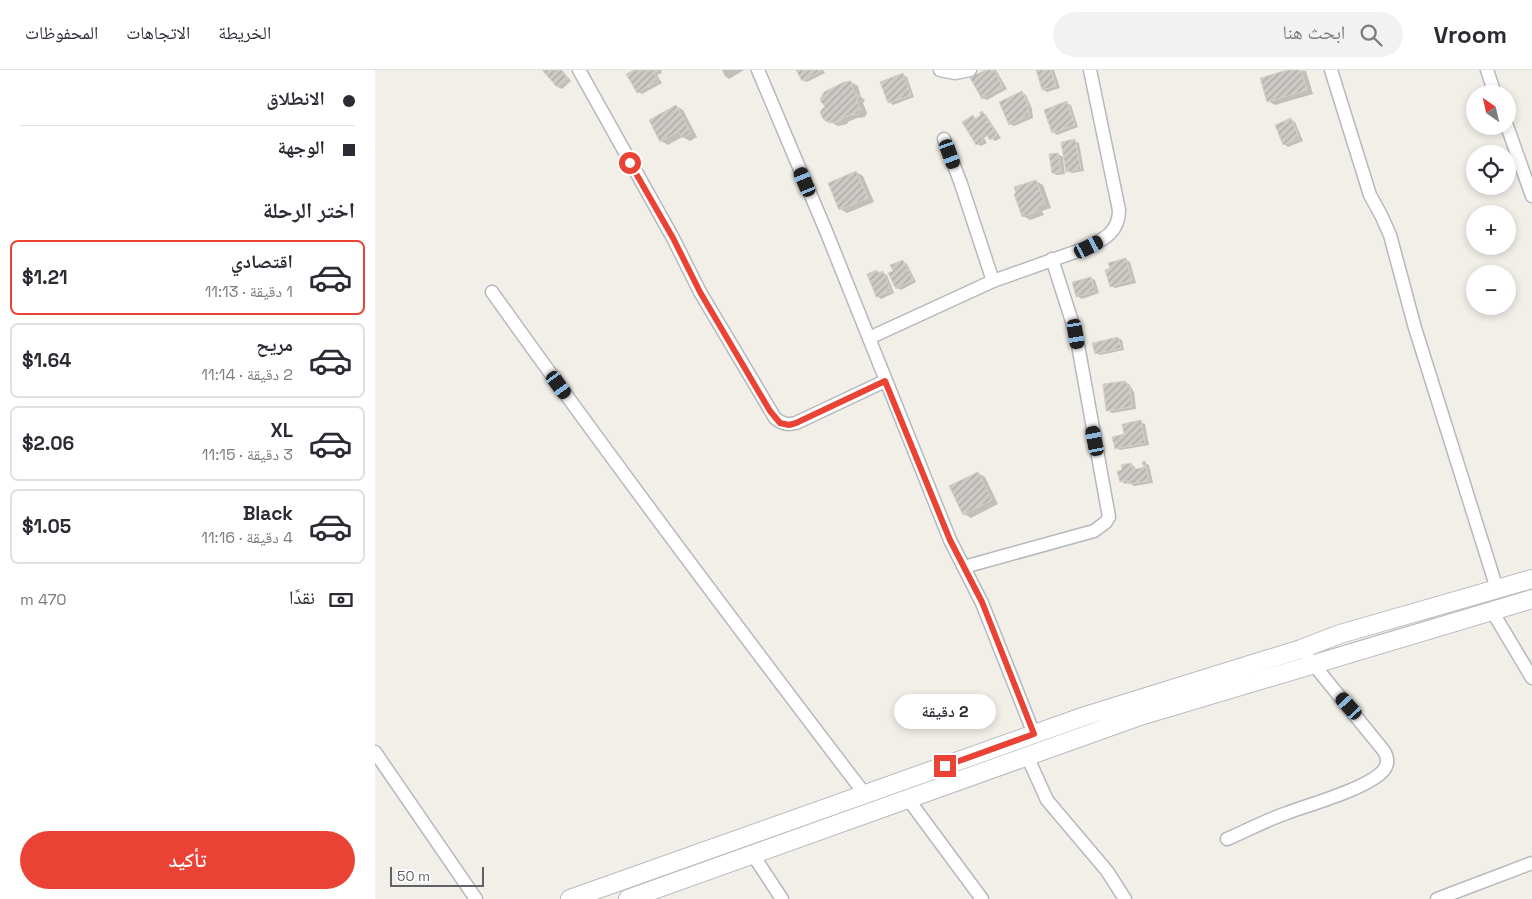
<!DOCTYPE html>
<html lang="ar">
<head>
<meta charset="utf-8">
<style>
  :root { --surface:#fff; --page:#f2f2f3; --text:#2b2b33; --muted:#7c7c81; --line:#e1e1e2; --accent:#ea4335 }
  body { margin:0; font-family:"Space Grotesk","Noto Naskh Arabic",sans-serif; background:var(--page); color:var(--text); direction:rtl; height:100vh; display:flex; flex-direction:column; font-size:19px; white-space:nowrap }
  * { box-sizing:border-box; margin:0 }
  p { font-size:16px; color:var(--muted) }
  .icon { flex:none; width:28px; height:28px; fill:none; stroke:currentColor; stroke-width:2; stroke-linecap:round; stroke-linejoin:round }
  .map { position:relative; flex:1; overflow:hidden; direction:ltr }
  .drawer { display:flex; flex-direction:column; background:var(--surface); width:375px }
  .drawer>* { flex:none }
  .top-card { display:grid; align-content:center; height:110px; padding:0 20px; background:var(--surface) }
  .needle { width:32px; rotate:326deg }
  .controls { position:absolute; left:1091px; top:15px; display:grid; gap:10px }
  .controls a { display:grid; place-items:center; width:50px; height:50px; border-radius:50%; background:var(--surface); box-shadow:0 2px 8px #0003; font-size:25px }
  .scale { position:absolute; left:15px; bottom:12px; width:94px; box-sizing:border-box; padding-left:5px; border:2px solid #5f6368; border-top:0; font-size:14px; line-height:18px; white-space:nowrap; color:#5f6368; -webkit-text-stroke:4px #fff; paint-order:stroke }
  .end { position:absolute; width:22px; height:22px; margin:-11px; border:6px solid #ea4335; background:#fff; box-shadow:0 0 0 2px #fff }
  .from { border-radius:50% }
  .bubble { position:absolute; height:35px; border-radius:18px; background:var(--surface); box-shadow:0 2px 8px #0003; font-size:16px; font-weight:600; line-height:35px; text-align:center; direction:rtl }
  .car { position:absolute; width:15px; height:30px; margin:-15px -8px; border-radius:6px; box-shadow:0 0 4px 1px #0007; background:linear-gradient(#222 24%,#8ab4d8 0 40%,#222 0 76%,#8ab4d8 0 86%,#222 0) }
  .top-card b { display:flex; align-items:center; gap:18px; height:48px; font-size:19px }
  .top-card b+b { border-top:1px solid var(--line) }
  .top-card i { width:12px; height:12px; background:var(--text) }
  ul { padding:0; list-style:none }
  li { display:flex; align-items:center; gap:15px; height:75px; margin:0 10px 8px; padding:0 10px; border:2px solid var(--line); border-radius:8px }
  li div { flex:1 }
  li b { display:block; font-size:19px }
  li em { font-style:normal; font-weight:600 }
  li.on { border-color:var(--accent) }
  li>.icon { width:45px; height:45px; stroke-width:1.5 }
  h2 { padding:0 20px; font-size:22px; line-height:60px }
  .pay { display:flex; align-items:center; gap:12px; height:55px; padding:0 20px; font-size:19px }
  .pay p { margin-inline-start:auto }
  .button { display:flex; gap:10px; margin-top:auto; padding:10px 20px }
  .button a { flex:1; height:58px; border-radius:30px; background:var(--accent); color:#fff; font-size:20px; font-weight:600; line-height:58px; text-align:center }
  header { display:flex; align-items:center; gap:30px; box-sizing:border-box; height:70px; padding:0 25px; background:var(--surface); border-bottom:1px solid var(--line) }
  header strong { font-size:24px }
  nav { display:flex; gap:28px; margin-inline-start:auto; font-size:18px }
  .search { width:350px; height:45px; background:var(--page); display:flex; align-items:center; gap:12px; box-sizing:border-box; padding:0 18px; border-radius:28px; color:var(--muted); font-size:19px }
  main { display:flex; flex:1; min-height:0 }
  .map>svg:first-child { display:block }
  .shadow { fill:#0003 }
  .building { fill:url(#building-hatch); stroke:#d6d1c6 }
  .lines { fill:none; stroke-linecap:round; stroke-linejoin:round }
  .street-casing { stroke:#b5b8bc; stroke-width:15 }
  .secondary-casing { stroke:#b6babf; stroke-width:20 }
  .street { stroke:#fff; stroke-width:12 }
  .secondary { stroke:#fff; stroke-width:18 }
  .route { stroke:#ea4335; stroke-width:6 }
</style>
</head>
<body>
<header>
<strong>Vroom</strong>
<div class="search"><svg class="icon" aria-label="search" viewBox="0 0 24 24"><circle cx="10" cy="10" r="6"/><path d="M15 15l6 6"/></svg>ابحث هنا</div>
<nav><a>الخريطة</a><a>الاتجاهات</a><a>المحفوظات</a></nav>
</header>
<main>
<div class="map">
<svg width="1157" height="829" viewBox="0 0 1157 829">
  <defs>
    <pattern id="building-hatch" width="6" height="6" patternUnits="userSpaceOnUse" patternTransform="scale(1.25)"><rect width="6" height="6" fill="#cccac5"/><path d="M-1 1l2-2M0 6l6-6M5 7l2-2" fill="none" stroke="#a9a8a4"/></pattern>
  </defs>
  <rect width="100%" height="100%" fill="#f1efe8"/>
  <g class="shadow">
    <path d="M 169,0 L 187,0 L 196,11 L 187,19 L 183,17 Z"/>
    <path d="M 261,0 L 286,0 L 287,3 L 282,5 L 287,13 L 267,24 L 263,22 Z"/>
    <path d="M 347,0 L 369,0 L 354,9 L 350,6 Z"/>
    <path d="M 423,0 L 448,0 L 450,3 L 432,12 L 428,10 Z"/>
    <path d="M 613,0 L 621,0 L 632,19 L 612,30 L 608,28 Z"/>
    <path d="M 662,0 L 679,0 L 685,18 L 672,22 L 668,20 Z"/>
    <path d="M 916,0 L 931,1 L 938,24 L 900,35 L 893,31 Z"/>
    <path d="M 528,5 L 532,7 L 539,27 L 518,35 L 514,32 Z"/>
    <path d="M 476,12 L 483,16 L 486,27 L 490,30 L 488,33 L 492,43 L 490,47 L 482,48 L 473,52 L 472,54 L 463,56 L 450,49 Z"/>
    <path d="M 647,23 L 651,25 L 657,39 L 658,48 L 639,56 L 635,54 Z"/>
    <path d="M 692,33 L 696,35 L 703,57 L 682,65 L 678,62 Z"/>
    <path d="M 301,36 L 308,40 L 322,67 L 315,71 L 307,67 L 293,75 L 286,71 Z"/>
    <path d="M 607,42 L 611,45 L 626,68 L 620,71 L 613,65 L 609,68 L 612,73 L 606,76 L 602,74 L 598,47 L 602,49 L 608,46 Z"/>
    <path d="M 916,50 L 920,52 L 928,71 L 913,77 L 909,74 Z"/>
    <path d="M 700,71 L 704,73 L 709,101 L 697,103 L 692,101 L 690,88 L 688,88 L 690,104 L 682,105 L 678,103 L 676,85 L 683,84 L 690,88 Z"/>
    <path d="M 481,102 L 488,106 L 499,132 L 472,143 L 465,139 Z"/>
    <path d="M 661,111 L 668,115 L 676,138 L 667,141 L 669,145 L 655,150 L 648,146 Z"/>
    <path d="M 750,189 L 755,192 L 761,213 L 740,218 L 736,216 L 736,199 Z"/>
    <path d="M 528,192 L 532,194 L 541,212 L 526,220 L 522,218 L 519,201 Z"/>
    <path d="M 502,201 L 512,205 L 519,223 L 506,229 L 502,226 Z"/>
    <path d="M 715,208 L 720,210 L 724,223 L 707,229 L 702,226 Z"/>
    <path d="M 743,268 L 747,270 L 749,280 L 725,285 L 721,283 Z"/>
    <path d="M 750,312 L 754,314 L 759,322 L 761,339 L 737,343 L 733,340 Z"/>
    <path d="M 765,352 L 770,354 L 774,375 L 745,380 L 741,378 Z"/>
    <path d="M 770,393 L 774,395 L 778,413 L 759,416 L 754,413 L 750,414 L 746,411 L 749,401 L 756,394 L 760,397 L 761,401 L 770,398 Z"/>
    <path d="M 603,403 L 610,407 L 623,434 L 596,448 L 589,444 Z"/>
  </g>
  <g class="building">
    <path d="M 167,0 L 186,0 L 193,8 L 182,17 Z"/>
    <path d="M 259,0 L 284,0 L 279,3 L 283,11 L 262,23 L 251,4 Z"/>
    <path d="M 421,0 L 446,0 L 446,1 L 427,11 Z"/>
    <path d="M 610,0 L 619,0 L 628,17 L 607,29 L 595,8 Z"/>
    <path d="M 661,0 L 676,0 L 681,16 L 667,20 Z"/>
    <path d="M 912,0 L 926,0 L 932,20 L 892,32 L 885,8 Z"/>
    <path d="M 528,3 L 536,25 L 513,33 L 505,12 Z"/>
    <path d="M 476,11 L 479,22 L 484,26 L 481,29 L 485,39 L 483,44 L 474,45 L 467,48 L 465,51 L 455,53 L 449,50 L 445,43 L 447,39 L 450,37 L 445,30 L 449,22 L 469,12 Z"/>
    <path d="M 647,21 L 653,35 L 654,46 L 634,55 L 624,32 Z"/>
    <path d="M 692,31 L 700,55 L 677,63 L 669,40 Z"/>
    <path d="M 301,35 L 316,63 L 307,68 L 303,62 L 285,72 L 274,50 Z"/>
    <path d="M 607,41 L 622,65 L 615,70 L 610,63 L 606,66 L 608,70 L 601,75 L 587,52 L 598,45 L 600,49 L 606,45 L 604,43 Z"/>
    <path d="M 916,48 L 924,68 L 908,75 L 900,55 Z"/>
    <path d="M 700,69 L 706,99 L 691,102 L 686,72 Z"/>
    <path d="M 683,83 L 686,102 L 677,103 L 674,84 Z"/>
    <path d="M 481,101 L 493,128 L 464,140 L 453,113 Z"/>
    <path d="M 661,110 L 670,134 L 661,137 L 663,141 L 647,147 L 639,124 L 641,123 L 639,117 Z"/>
    <path d="M 751,188 L 757,210 L 735,217 L 730,200 L 735,198 L 733,193 Z"/>
    <path d="M 528,190 L 538,210 L 521,219 L 513,203 L 518,201 L 515,195 Z"/>
    <path d="M 502,200 L 503,203 L 508,201 L 516,221 L 501,227 L 492,204 Z"/>
    <path d="M 716,207 L 720,221 L 701,227 L 697,212 Z"/>
    <path d="M 743,267 L 746,278 L 720,284 L 717,273 Z"/>
    <path d="M 750,311 L 755,319 L 757,337 L 731,341 L 728,314 Z"/>
    <path d="M 766,350 L 770,373 L 740,379 L 737,367 L 749,364 L 747,354 Z"/>
    <path d="M 770,391 L 774,411 L 753,414 L 752,410 L 745,412 L 742,401 L 747,400 L 746,395 L 756,393 L 758,400 L 769,397 L 767,392 Z"/>
    <path d="M 603,402 L 617,430 L 588,445 L 574,416 Z"/>
  </g>
  <g class="lines">
    <g class="street-casing">
      <g id="street">
        <path d="M 204,0 L 298,168 L 325,222 L 400,348 C 407,354 412,355 421,353 L 510,311"/>
        <path d="M 383,0 L 451,161 L 575,470 L 607,533 L 659,664"/>
        <path d="M 565,0 L 580,3 L 595,0"/>
        <path d="M 956,0 L 995,125 L 1006,145 L 1015,165 L 1040,258 L 1122,519"/>
        <path d="M 1112,0 L 1120,24"/>
        <path d="M 1132,56 L 1157,126"/>
        <path d="M 569,69 L 586,114 L 618,211"/>
        <path d="M 117,222 C 238,392 363,558 489,723"/>
        <path d="M 494,268 L 618,211 L 714,177 C 731,168 744,161 744,140 L 715,0"/>
        <path d="M 589,497 L 719,461 L 731,452 L 734,447 L 701,264 L 677,189"/>
        <path d="M 1117,541 L 1157,608"/>
        <path d="M 0,682 L 101,829"/>
        <path d="M 652,686 L 672,730 L 732,801 L 750,829"/>
        <path d="M 533,729 L 607,829"/>
        <path d="M 852,769 C 871,761 891,750 912,743 C 936,734 990,719 1007,702 C 1014,695 1013,688 1009,681 L 926,579"/>
        <path d="M 378,785 L 407,829"/>
        <path d="M 1062,829 L 1157,793"/>
      </g>
    </g>
    <g class="secondary-casing">
      <g id="secondary">
        <path d="M 195,829 L 710,646 L 926,579 L 965,564 L 1157,509"/>
        <path d="M 253,829 L 762,647 L 1157,529"/>
      </g>
    </g>
    <use href="#street" class="street"/>
    <use href="#secondary" class="secondary"/>
  </g>
  <g class="lines">
    <path class="route" d="M 255,93 L 298,168 L 325,222 L 395,341 L 405,353 L 414,355 L 421,353 L 510,311 L 575,470 L 607,532 L 659,664 L 570,696"/>
  </g>
</svg>
<div class="controls">
<a><svg class="needle" viewBox="-14 -14 28 28"><path d="M0-13l5 13h-10z" fill="#e53935"/><path d="M0 13l5-13h-10z" fill="#7c7c81"/></svg></a>
<a><svg class="icon" aria-label="locate" viewBox="0 0 24 24"><circle cx="12" cy="12" r="6"/><path d="M12 2v4M12 18v4M2 12h4M18 12h4"/></svg></a>
<a>+</a>
<a>−</a>
</div>
<div class="scale">50 m</div>
<i class="end from" style="left:255px;top:93px"></i>
<i class="end" style="left:570px;top:696px"></i>
<div class="bubble" style="left:519px;top:624px;width:102px">2 دقيقة</div>
<i class="car" style="left:575px;top:84px;rotate:160deg"></i>
<i class="car" style="left:430px;top:112px;rotate:337deg"></i>
<i class="car" style="left:714px;top:177px;rotate:63deg"></i>
<i class="car" style="left:701px;top:264px;rotate:171deg"></i>
<i class="car" style="left:184px;top:315px;rotate:144deg"></i>
<i class="car" style="left:720px;top:371px;rotate:349deg"></i>
<i class="car" style="left:974px;top:636px;rotate:318deg"></i>
</div>
<section class="drawer">
<div class="top-card">
<b><i class="from"></i>الانطلاق</b>
<b><i></i>الوجهة</b>
</div>
<h2>اختر الرحلة</h2>
<ul>
<li class="on"><svg class="icon" aria-label="car" viewBox="0 0 24 24"><path d="M5 17H2v-5l4-1 3-4h7l3 4 3 1v5h-3M9 17h6M6 11h13"/><circle cx="7" cy="17" r="2"/><circle cx="17" cy="17" r="2"/></svg><div><b>اقتصادي</b><p>1 دقيقة · 11:13</p></div><em>$1.21</em></li>
<li><svg class="icon" aria-label="car" viewBox="0 0 24 24"><path d="M5 17H2v-5l4-1 3-4h7l3 4 3 1v5h-3M9 17h6M6 11h13"/><circle cx="7" cy="17" r="2"/><circle cx="17" cy="17" r="2"/></svg><div><b>مريح</b><p>2 دقيقة · 11:14</p></div><em>$1.64</em></li>
<li><svg class="icon" aria-label="car" viewBox="0 0 24 24"><path d="M5 17H2v-5l4-1 3-4h7l3 4 3 1v5h-3M9 17h6M6 11h13"/><circle cx="7" cy="17" r="2"/><circle cx="17" cy="17" r="2"/></svg><div><b>XL</b><p>3 دقيقة · 11:15</p></div><em>$2.06</em></li>
<li><svg class="icon" aria-label="car" viewBox="0 0 24 24"><path d="M5 17H2v-5l4-1 3-4h7l3 4 3 1v5h-3M9 17h6M6 11h13"/><circle cx="7" cy="17" r="2"/><circle cx="17" cy="17" r="2"/></svg><div><b>Black</b><p>4 دقيقة · 11:16</p></div><em>$1.05</em></li>
</ul>
<div class="pay"><svg class="icon" aria-label="cash" viewBox="0 0 24 24"><path d="M3 7h18v10H3z"/><circle cx="12" cy="12" r="2"/></svg>نقدًا<p>470 m</p></div>
<div class="button"><a>تأكيد</a></div>
</section>
</main>
</body>
</html>
